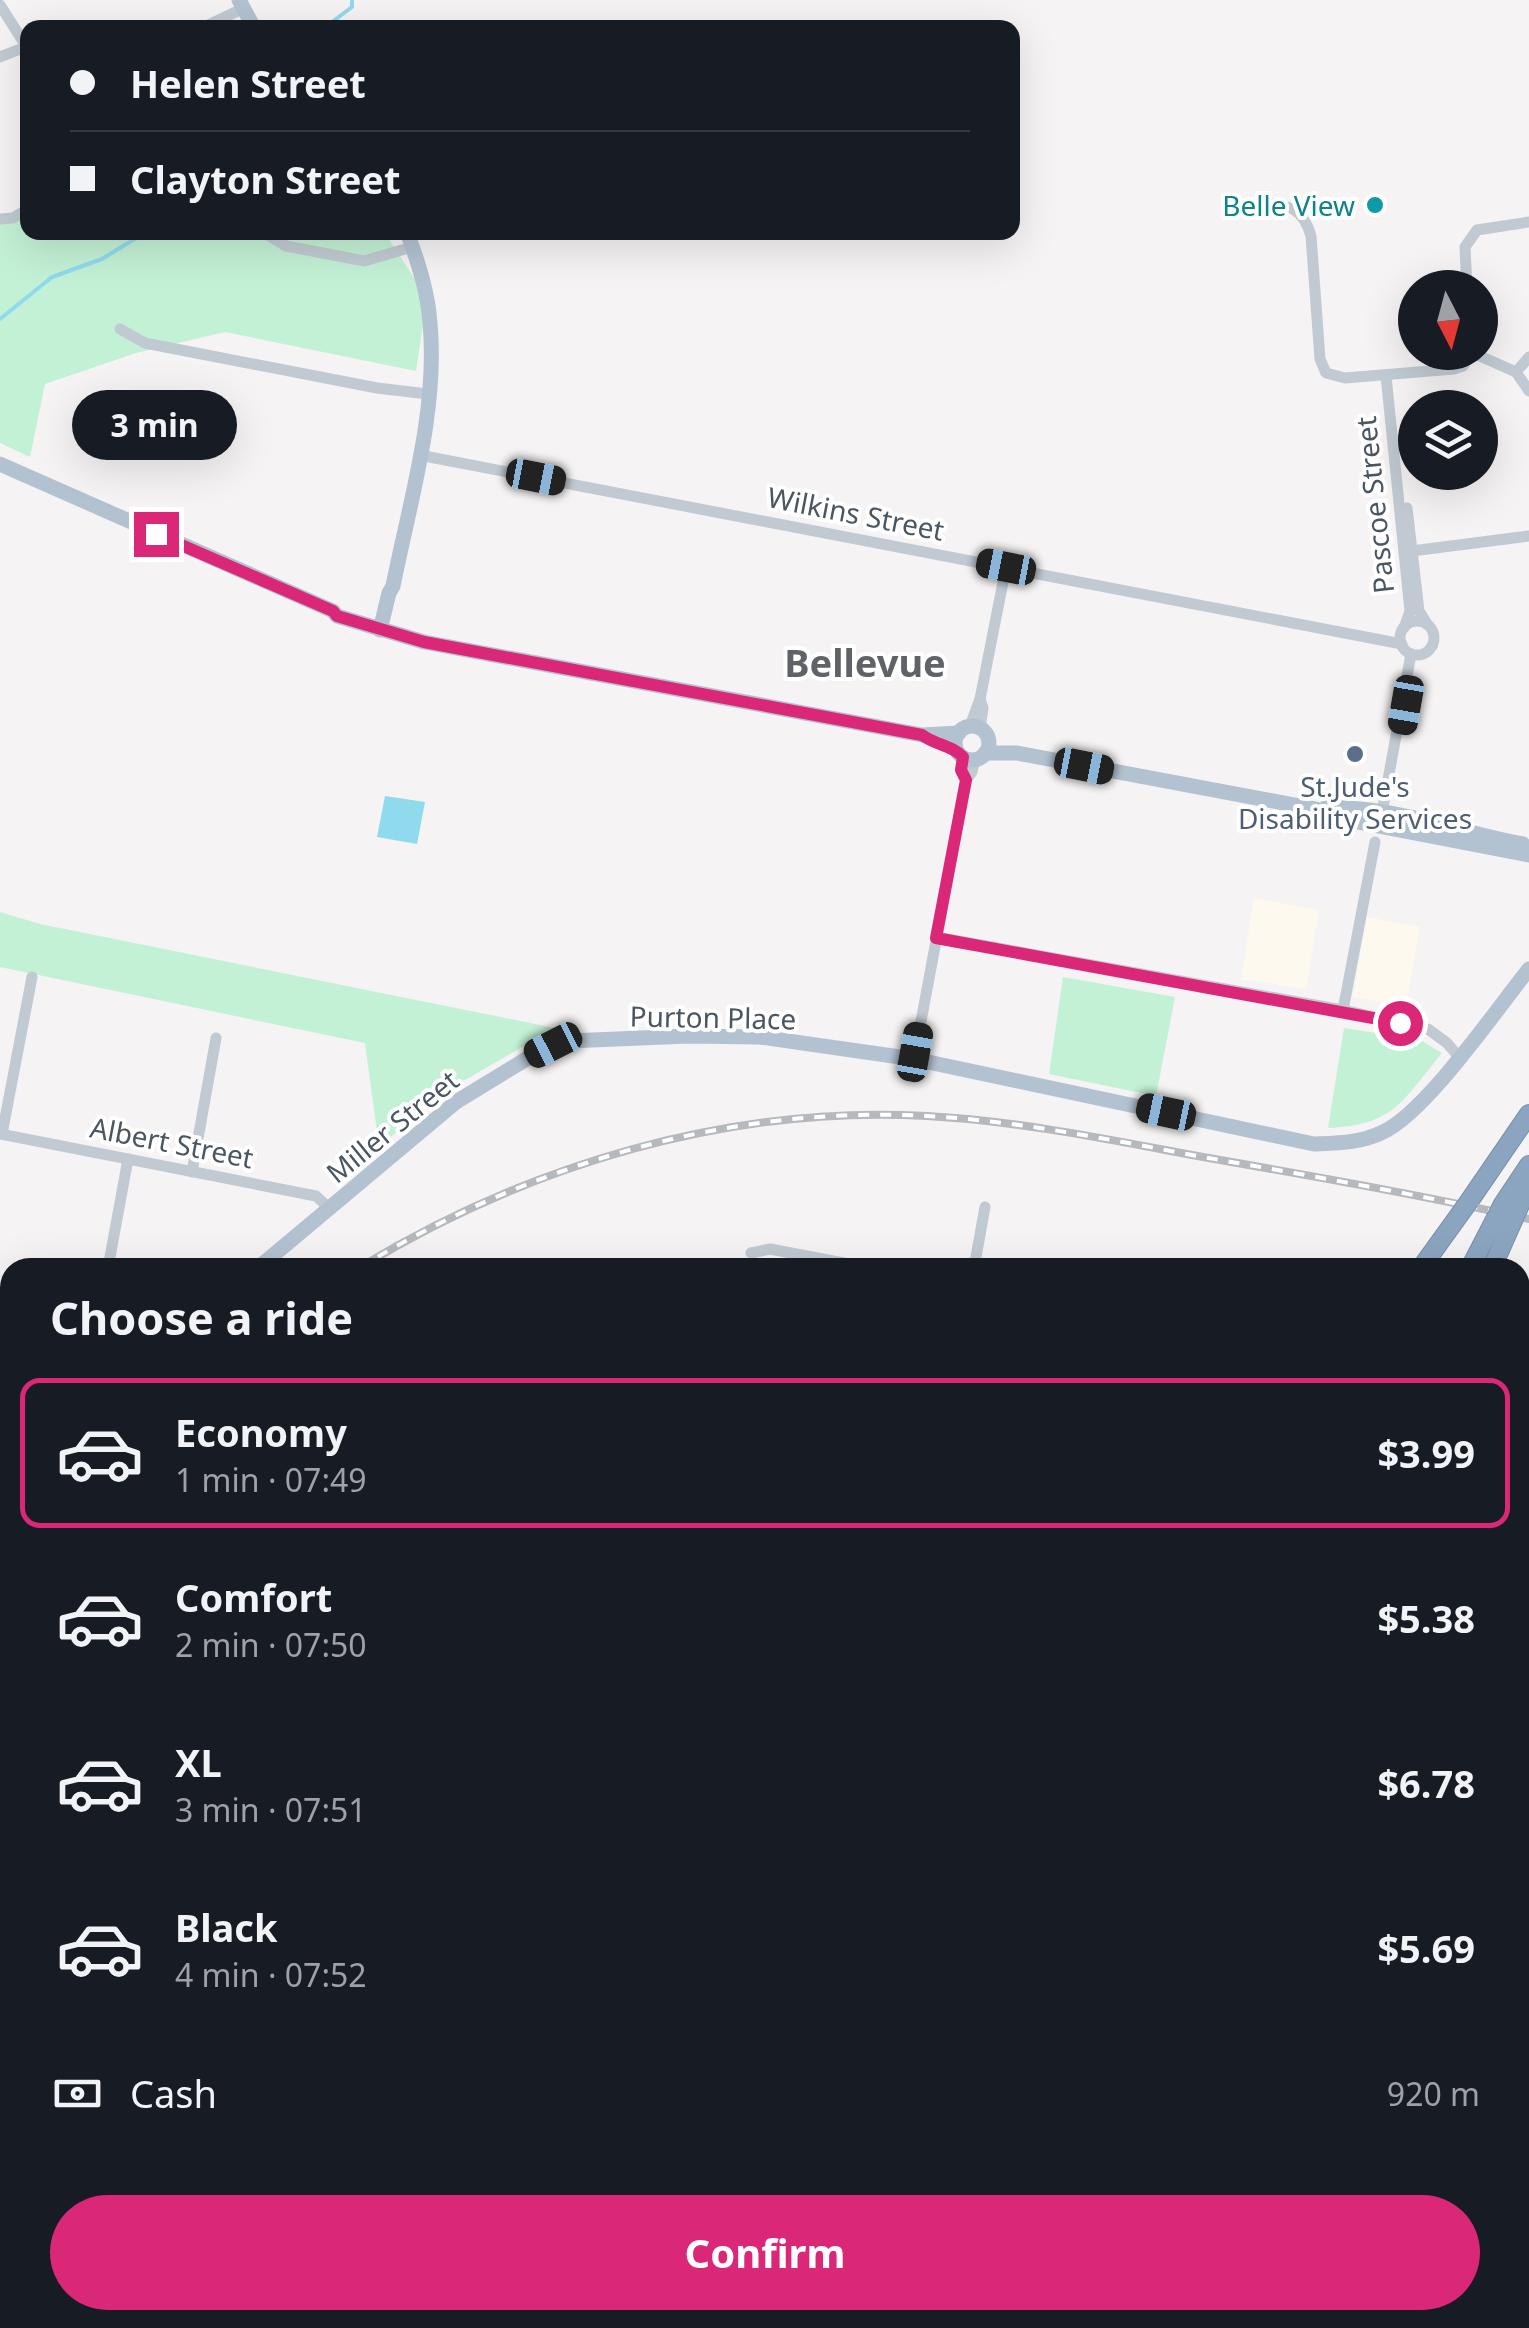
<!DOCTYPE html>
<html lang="en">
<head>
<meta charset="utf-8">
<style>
  :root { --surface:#171b24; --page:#242831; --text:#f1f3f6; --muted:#9ea1a6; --line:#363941; --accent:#db2777 }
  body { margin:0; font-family:"Noto Sans",sans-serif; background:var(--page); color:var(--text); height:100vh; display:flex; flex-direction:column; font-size:38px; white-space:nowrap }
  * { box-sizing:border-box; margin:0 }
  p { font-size:32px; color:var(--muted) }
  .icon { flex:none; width:55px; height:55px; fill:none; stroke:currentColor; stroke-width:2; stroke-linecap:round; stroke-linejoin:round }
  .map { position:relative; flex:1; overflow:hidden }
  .drawer { position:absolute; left:0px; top:1258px; width:1530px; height:1072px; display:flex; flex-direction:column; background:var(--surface); border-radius:30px 30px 0 0; box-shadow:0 10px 40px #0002 }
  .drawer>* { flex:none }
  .banner { position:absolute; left:20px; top:20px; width:1000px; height:220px; border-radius:20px; box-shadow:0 10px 40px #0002; display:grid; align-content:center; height:220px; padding:0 50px; background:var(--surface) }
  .needle { width:65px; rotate:174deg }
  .fabs { position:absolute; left:1398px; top:270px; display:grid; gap:20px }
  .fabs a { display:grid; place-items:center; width:100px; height:100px; border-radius:50%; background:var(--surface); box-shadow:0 10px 40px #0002; font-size:50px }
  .end { position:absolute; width:45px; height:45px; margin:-22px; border:12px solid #db2777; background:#fff; box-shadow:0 0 0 5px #fff }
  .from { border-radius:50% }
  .bubble { position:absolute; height:70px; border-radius:35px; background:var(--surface); box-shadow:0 10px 40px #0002; font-size:32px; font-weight:700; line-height:70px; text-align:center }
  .car { position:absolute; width:30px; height:60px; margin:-30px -15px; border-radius:12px; box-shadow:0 0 8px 2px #0007; background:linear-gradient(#222 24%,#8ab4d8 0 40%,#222 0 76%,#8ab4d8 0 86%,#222 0) }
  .banner b { display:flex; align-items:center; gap:35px; height:95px; font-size:38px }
  .banner b+b { border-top:2px solid var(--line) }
  .banner i { width:25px; height:25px; background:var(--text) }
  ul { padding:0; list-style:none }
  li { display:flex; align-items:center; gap:30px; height:150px; margin:0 20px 15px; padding:0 30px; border:5px solid transparent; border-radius:20px }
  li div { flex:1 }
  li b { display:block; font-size:38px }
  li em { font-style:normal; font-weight:700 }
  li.selected { border-color:var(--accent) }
  li>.icon { width:90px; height:90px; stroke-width:1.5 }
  h2 { padding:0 50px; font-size:45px; line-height:120px }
  .pay { display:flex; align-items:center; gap:25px; height:110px; padding:0 50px; font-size:38px }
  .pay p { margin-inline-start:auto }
  .primary-button { display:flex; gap:20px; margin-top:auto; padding:20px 50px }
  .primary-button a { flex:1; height:115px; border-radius:60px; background:var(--accent); color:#fff; font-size:40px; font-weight:700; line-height:115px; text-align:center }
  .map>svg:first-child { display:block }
  .commercial { fill:#fdf9ef }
  .green { fill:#c3f1d5 }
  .water { fill:#90daee }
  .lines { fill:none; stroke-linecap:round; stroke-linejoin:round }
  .stream { stroke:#90daee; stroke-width:4 }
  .highway-casing { stroke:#7690ad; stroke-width:20 }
  .minor { stroke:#c1cad2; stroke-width:11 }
  .major { stroke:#b3c2d1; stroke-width:15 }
  .highway { stroke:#8ba5c1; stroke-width:18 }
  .rail-casing { stroke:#b5b8bd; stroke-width:8 }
  .rail { stroke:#fff; stroke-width:4; stroke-dasharray:11; stroke-linecap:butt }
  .highway-bridge-casing { stroke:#7690ad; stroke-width:20; stroke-linecap:butt }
  .highway-bridge { stroke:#8ba5c1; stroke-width:18 }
  .route { stroke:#db2777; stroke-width:12 }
  .culture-dot { fill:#0f9aa8; stroke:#fff; stroke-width:4 }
  .service-dot { fill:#5c6f8a; stroke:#fff; stroke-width:4 }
  .labels { text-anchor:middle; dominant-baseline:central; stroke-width:8; stroke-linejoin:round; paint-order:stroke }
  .culture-label { font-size:28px; fill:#0d838f; stroke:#fff; text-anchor:end }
  .street-label { font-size:28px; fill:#4a5661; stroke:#fff }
  .service-label { font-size:28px; fill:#4e5e75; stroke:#fff }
  .district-label { font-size:38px; font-weight:bold; fill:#5f6368; stroke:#fff }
</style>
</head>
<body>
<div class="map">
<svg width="1529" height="2328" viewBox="0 0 1529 2328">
  <rect width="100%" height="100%" fill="#f5f3f3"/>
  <g class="commercial">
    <path d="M 1254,898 L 1319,910 L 1306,989 L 1241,979 Z"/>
    <path d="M 1367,917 L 1420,927 L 1406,1007 L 1353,997 Z"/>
  </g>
  <g class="green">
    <path d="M 27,209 L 28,232 L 385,233 L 427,298 L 416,371 L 225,332 L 136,353 L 45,384 L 30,457 L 0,443 L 0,219 Z"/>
    <path d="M 0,912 L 40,924 L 555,1028 L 458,1084 L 379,1146 L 365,1043 L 0,967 Z"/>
    <path d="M 1063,977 L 1175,997 L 1156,1096 L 1049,1074 Z"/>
    <path d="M 1344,1028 L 1420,1040 L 1442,1053 C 1402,1101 1395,1125 1328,1128 Z"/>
  </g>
  <g class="water">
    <path d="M 385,796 L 425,802 L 417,844 L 377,837 Z"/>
    <path d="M 628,2320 L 823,2320 L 825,2328 L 627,2328 Z"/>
  </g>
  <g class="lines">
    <g class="stream">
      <path d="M 324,28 L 352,7 L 352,0"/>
      <path d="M 0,319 L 52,277 L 102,259 L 146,232"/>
    </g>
    <g class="highway-casing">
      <g id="highway">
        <path d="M 1470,1200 L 1529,1114"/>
        <path d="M 1503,1204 L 1529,1165"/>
        <path d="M 1519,1207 L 1529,1187"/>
        <path d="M 0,1670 L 10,1677"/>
        <path d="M 0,1687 L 10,1695"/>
        <path d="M 1520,1961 L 1529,1962"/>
        <path d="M 1520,1987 L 1529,1987"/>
        <path d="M 1140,2320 L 1140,2328"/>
        <path d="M 1189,2320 L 1189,2328"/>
        <path d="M 1216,2320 L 1217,2328"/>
        <path d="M 1290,2328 L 1295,2320"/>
      </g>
    </g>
    <g class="minor">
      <path d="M 0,5 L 26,46"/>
      <path d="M 202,28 L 242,9"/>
      <path d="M 0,57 L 28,46"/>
      <path d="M 1262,202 C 1289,205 1303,208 1311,236 L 1320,359 L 1326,373 L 1345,378 L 1454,369 L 1463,366 L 1473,352"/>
      <path d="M 0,219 L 13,218 L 28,209"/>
      <path d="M 263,232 L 286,246 L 364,261 L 412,247"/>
      <path d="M 1467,288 L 1465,247 L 1477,230 L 1529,222"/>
      <path d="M 120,329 L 145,343 L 377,388 L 428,394"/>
      <path d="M 1473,353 L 1516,372 L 1529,357"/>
      <path d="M 1516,372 L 1529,391"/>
      <path d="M 1386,376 L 1410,611 L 1404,628"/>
      <path d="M 419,455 L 1402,644"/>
      <path d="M 1407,508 L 1419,611 L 1427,624"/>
      <path d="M 1404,552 L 1529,536"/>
      <circle cx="1417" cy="638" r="17"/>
      <path d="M 980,699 L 983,708 L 980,728"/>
      <path d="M 970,726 L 980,699 L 1006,567"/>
      <path d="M 963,757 L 961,769 L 966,780"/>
      <path d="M 1381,818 L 1411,654"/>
      <path d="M 936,937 L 1343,1010 L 1428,1029 L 1447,1043 L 1458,1056"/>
      <path d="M 1343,1010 L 1375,842"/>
      <path d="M 914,1059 L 966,780 L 972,772 L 975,759"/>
      <path d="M 0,1134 L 316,1196 L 329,1208"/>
      <path d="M 2,1134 L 32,977"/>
      <path d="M 192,1172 L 216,1038"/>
      <path d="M 751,1253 L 770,1249 L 870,1268"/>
      <path d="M 108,1268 L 128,1159"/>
      <path d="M 974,1268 L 985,1207"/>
      <path d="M 0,1308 L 10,1310"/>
      <path d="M 1520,1615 L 1529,1616"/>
      <path d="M 1520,1790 L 1529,1791"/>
      <path d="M 0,1880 L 10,1885"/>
      <path d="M 1520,2059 L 1529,2058"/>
      <path d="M 0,2309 L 10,2310"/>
      <path d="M 86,2320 L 142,2327"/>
      <path d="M 1015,2320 L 1016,2328"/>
      <path d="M 1485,2320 L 1486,2328"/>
    </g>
    <g class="major">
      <path d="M 239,0 L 254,28"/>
      <path d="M 0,464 L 333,611 L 337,616 L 424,642 L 922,735 L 959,733"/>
      <path d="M 380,630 L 389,593 L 393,586 C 410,501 438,410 430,323 C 428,292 418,262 407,232"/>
      <circle cx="972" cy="743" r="17"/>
      <path d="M 985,753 L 1017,753 L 1316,809 L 1347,820 L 1529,855"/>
      <path d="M 1325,808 C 1393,805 1457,832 1523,844"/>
      <path d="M 258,1268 L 456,1102 L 528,1058 L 553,1045 L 569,1041 L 688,1036 L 760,1037 L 914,1059 L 1314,1144 C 1338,1143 1361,1143 1383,1132 C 1426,1112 1496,1010 1529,969"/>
      <path d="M 0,1488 L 10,1477"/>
      <path d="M 394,2328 L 395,2320"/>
    </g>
    <use href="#highway" class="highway"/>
    <g class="rail-casing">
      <g id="rail">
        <path d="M 359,1268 C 528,1165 728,1105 927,1116 C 1020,1121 1111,1140 1203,1157 C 1312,1176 1421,1195 1529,1219"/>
        <path d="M 0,1556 L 10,1547"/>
      </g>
    </g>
    <use href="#rail" class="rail"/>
    <g class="highway-bridge-casing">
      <g id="highway-bridge">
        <path d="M 1421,1268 L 1470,1200"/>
        <path d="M 1470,1268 L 1503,1204"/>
        <path d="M 1492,1268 L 1519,1207"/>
      </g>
    </g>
    <use href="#highway-bridge" class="highway-bridge"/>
  </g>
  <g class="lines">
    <path class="route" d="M 156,534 L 333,611 L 337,616 L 424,642 L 922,735 C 935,745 952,745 963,757 L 961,770 L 966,780 L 936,938 L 1400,1023"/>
  </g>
  <circle class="culture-dot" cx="1375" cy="205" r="10"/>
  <circle class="service-dot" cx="1355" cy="754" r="10"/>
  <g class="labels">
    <g class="culture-label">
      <text x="1355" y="205">Belle View</text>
    </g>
    <g class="street-label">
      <text transform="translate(1374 505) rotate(-96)">Pascoe Street</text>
      <text transform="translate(856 513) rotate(11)">Wilkins Street</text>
      <text transform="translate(713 1017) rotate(1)">Purton Place</text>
      <text transform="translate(392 1126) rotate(-39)">Miller Street</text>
      <text transform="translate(172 1142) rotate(11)">Albert Street</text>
    </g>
    <g class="service-label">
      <text x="1355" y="786">St.Jude's<tspan x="1355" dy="32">Disability Services</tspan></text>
    </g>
    <g class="district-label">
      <text x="865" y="662">Bellevue</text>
    </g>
  </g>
</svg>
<div class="fabs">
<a><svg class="needle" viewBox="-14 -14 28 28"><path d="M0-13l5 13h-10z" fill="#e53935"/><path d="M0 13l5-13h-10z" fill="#9ea1a6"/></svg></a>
<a><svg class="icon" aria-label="layers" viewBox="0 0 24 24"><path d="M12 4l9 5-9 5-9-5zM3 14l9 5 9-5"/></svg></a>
</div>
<i class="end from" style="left:1400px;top:1023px"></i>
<i class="end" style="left:156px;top:534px"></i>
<div class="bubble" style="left:72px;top:390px;width:165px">3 min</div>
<i class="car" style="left:536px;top:477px;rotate:101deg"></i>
<i class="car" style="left:1006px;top:567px;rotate:281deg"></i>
<i class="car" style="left:1406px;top:705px;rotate:190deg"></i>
<i class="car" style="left:1084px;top:766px;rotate:101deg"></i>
<i class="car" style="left:553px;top:1045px;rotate:243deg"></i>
<i class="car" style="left:915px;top:1052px;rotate:10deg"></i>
<i class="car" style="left:1166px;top:1112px;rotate:282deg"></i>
<div class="banner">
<b><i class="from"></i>Helen Street</b>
<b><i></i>Clayton Street</b>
</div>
<section class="drawer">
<h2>Choose a ride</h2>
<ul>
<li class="selected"><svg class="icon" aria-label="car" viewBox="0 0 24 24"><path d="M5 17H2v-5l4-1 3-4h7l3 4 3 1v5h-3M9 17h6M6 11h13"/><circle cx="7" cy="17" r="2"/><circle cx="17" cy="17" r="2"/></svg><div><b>Economy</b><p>1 min · 07:49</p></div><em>$3.99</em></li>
<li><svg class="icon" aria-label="car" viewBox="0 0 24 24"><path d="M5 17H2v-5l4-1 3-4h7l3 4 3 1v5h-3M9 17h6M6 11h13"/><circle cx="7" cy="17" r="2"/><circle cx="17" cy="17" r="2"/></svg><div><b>Comfort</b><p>2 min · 07:50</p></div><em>$5.38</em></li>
<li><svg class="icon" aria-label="car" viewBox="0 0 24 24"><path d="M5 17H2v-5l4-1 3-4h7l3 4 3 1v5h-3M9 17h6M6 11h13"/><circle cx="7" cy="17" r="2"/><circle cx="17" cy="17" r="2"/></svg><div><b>XL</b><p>3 min · 07:51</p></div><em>$6.78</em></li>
<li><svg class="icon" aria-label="car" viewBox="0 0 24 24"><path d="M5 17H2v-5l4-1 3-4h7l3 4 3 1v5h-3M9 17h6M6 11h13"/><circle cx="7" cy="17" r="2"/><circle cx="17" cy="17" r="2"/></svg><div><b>Black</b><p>4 min · 07:52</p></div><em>$5.69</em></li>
</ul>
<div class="pay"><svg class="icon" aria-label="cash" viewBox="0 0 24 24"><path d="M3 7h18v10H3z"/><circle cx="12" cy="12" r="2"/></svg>Cash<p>920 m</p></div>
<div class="primary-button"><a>Confirm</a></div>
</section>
</div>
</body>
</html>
